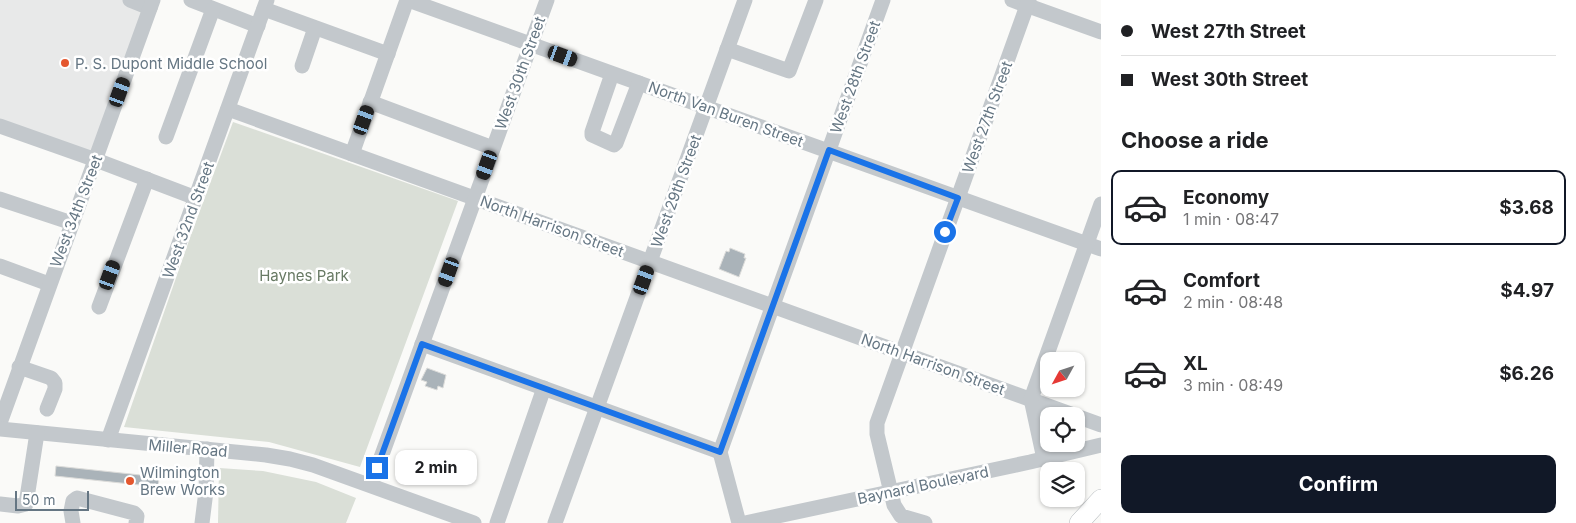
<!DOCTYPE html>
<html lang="en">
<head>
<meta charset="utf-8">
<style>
  :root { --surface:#fff; --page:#f6f6f6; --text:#202124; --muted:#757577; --line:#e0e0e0; --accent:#111827 }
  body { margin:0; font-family:Inter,sans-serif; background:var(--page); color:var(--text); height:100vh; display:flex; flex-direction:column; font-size:19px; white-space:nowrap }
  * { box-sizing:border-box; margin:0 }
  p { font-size:16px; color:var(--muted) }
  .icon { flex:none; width:28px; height:28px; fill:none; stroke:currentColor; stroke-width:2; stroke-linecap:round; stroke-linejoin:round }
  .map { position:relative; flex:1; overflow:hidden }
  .side { display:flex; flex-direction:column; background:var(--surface); width:475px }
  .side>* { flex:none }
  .banner { display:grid; align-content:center; height:110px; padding:0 20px; background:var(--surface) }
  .needle { width:32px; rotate:230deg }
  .tools { position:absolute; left:1040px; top:352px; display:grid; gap:10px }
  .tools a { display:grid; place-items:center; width:45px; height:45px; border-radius:10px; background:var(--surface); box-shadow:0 1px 4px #0004; font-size:25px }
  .scale { position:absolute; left:15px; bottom:12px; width:74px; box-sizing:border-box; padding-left:5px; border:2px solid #657683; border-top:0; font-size:14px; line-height:18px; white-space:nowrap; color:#657683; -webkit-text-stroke:4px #fff; paint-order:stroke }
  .end { position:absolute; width:22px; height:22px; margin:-11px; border:6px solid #1a73e8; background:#fff; box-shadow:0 0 0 2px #fff }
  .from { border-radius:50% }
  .bubble { position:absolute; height:35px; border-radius:10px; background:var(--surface); box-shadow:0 1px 4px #0004; font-size:16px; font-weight:700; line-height:35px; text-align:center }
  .car { position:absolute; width:15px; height:30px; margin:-15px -8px; border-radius:6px; box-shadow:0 0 4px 1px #0007; background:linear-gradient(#222 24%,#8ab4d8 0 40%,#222 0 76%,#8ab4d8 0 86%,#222 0) }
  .banner b { display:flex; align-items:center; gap:18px; height:48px; font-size:19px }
  .banner b+b { border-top:1px solid var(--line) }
  .banner i { width:12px; height:12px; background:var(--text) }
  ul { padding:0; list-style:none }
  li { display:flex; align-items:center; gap:15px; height:75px; margin:0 10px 8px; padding:0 10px; border:2px solid transparent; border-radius:10px }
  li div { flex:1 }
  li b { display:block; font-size:19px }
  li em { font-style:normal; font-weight:700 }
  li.current { border-color:var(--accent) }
  li>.icon { width:45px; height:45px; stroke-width:1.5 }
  h2 { padding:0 20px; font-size:22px; line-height:60px }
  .button { display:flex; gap:10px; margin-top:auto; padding:10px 20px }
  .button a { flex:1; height:58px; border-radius:10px; background:var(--accent); color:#fff; font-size:20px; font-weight:700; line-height:58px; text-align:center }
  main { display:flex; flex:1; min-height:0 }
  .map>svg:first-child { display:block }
  .built { fill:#e8e9e9 }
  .green { fill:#dadfd7 }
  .building { fill:#aab3b9; stroke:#dcdcda }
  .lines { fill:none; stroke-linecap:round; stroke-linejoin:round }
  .major-casing { stroke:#b5babe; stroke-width:20 }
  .minor { stroke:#c3c8cc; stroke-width:15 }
  .major { stroke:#fff; stroke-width:19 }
  .route { stroke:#1a73e8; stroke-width:6 }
  .poi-dot { fill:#e4572e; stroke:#fff; stroke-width:2 }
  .labels { text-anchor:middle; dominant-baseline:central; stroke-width:5; stroke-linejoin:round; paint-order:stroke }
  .poi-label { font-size:15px; fill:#657683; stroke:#fff; text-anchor:start }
  .street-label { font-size:15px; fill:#657683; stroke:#fff }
  .park-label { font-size:15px; fill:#687a64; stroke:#fff }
</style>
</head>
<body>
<main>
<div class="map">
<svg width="1101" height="523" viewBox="0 0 1101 523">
  <rect width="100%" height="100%" fill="#fafaf8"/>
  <path class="built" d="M 0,0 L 153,0 L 96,160 L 0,126 Z"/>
  <g class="green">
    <path d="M 233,122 L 458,201 L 360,467 L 269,442 L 124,427 L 192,232 Z"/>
    <path d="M 219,468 L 263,471 L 316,482 L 356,498 L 346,523 L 218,523 Z"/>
  </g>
  <g class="building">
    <path d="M 730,248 L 745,254 L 744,258 L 746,258 L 739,277 L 719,269 L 726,251 L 729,252 Z"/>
    <path d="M 427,368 L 446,375 L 443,388 L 438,386 L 437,390 L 425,386 L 427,382 L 421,380 Z"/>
    <path d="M 56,466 L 159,477 L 158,490 L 139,489 L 140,485 L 55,476 Z"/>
  </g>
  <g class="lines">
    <g class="major-casing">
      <path id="major" d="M 1079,523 L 1101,499"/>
    </g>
    <g class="minor">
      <path d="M 130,0 L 150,8"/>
      <path d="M 191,0 L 258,26"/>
      <path d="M 408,0 L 1101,249"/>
      <path d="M 1012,0 L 1101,32"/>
      <path d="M 264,9 L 388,54"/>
      <path d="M 727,49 L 789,71 L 816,0"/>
      <path d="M 302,66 L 315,28"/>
      <path d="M 612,74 L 592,132 L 592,135 L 614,145 L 616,143 L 639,83"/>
      <path d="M 370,102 L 493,148"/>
      <path d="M 228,109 L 1101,425"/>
      <path d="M 0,126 L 96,160 L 196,198"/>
      <path d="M 166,137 L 213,9"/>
      <path d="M 352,154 L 407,0"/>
      <path d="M 0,199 L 72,223"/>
      <path d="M 0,266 L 49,284"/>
      <path d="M 99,307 L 147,179"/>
      <path d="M 422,344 L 720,452"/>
      <path d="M 19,367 L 51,378 L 55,383 L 55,389 L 47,409"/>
      <path d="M 0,423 L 153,0"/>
      <path d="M 0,429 L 266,455 L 290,459 L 313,465 L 474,523"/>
      <path d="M 108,440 L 267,0"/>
      <path d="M 1044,459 L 1031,399 L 1101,204"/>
      <path d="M 371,485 L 547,0"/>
      <path d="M 0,504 L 18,506 L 26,504 L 37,433"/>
      <path d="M 73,523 L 71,511 L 73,501 L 77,498 L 134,513 L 137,516 L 136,523"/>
      <path d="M 202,523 L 206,491 L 207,449"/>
      <path d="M 497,523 L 544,388"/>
      <path d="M 555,523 L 745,0"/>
      <path d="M 739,523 L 720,452 L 883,0"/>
      <path d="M 745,523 L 1030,462 L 1101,445"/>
      <path d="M 925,523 L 901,516 L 894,505 L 877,434 L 877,423 L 1029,0"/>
    </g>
    <use href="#major" class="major"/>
  </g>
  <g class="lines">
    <path class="route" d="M 377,468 L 422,344 L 720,452 L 829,150 L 958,198 L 945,232"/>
  </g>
  <g class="poi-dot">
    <circle cx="65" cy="63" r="5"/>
    <circle cx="130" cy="481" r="5"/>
  </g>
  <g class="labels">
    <g class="poi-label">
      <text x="75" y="63">P. S. Dupont Middle School</text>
      <text x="140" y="472">Wilmington<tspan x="140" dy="17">Brew Works</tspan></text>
    </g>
    <g class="street-label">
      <text transform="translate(520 73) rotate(-70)">West 30th Street</text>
      <text transform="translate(855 77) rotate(-70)">West 28th Street</text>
      <text transform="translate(726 114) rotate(20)">North Van Buren Street</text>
      <text transform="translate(987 117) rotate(-70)">West 27th Street</text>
      <text transform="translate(676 191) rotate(-70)">West 29th Street</text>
      <text transform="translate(76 211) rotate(-69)">West 34th Street</text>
      <text transform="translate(188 220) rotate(-70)">West 32nd Street</text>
      <text transform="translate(552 226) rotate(20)">North Harrison Street</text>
      <text transform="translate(933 364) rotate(20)">North Harrison Street</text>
      <text transform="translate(188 448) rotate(5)">Miller Road</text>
      <text transform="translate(923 485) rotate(-12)">Baynard Boulevard</text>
    </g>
    <g class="park-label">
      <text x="304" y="275">Haynes Park</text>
    </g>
  </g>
</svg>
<div class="tools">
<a><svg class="needle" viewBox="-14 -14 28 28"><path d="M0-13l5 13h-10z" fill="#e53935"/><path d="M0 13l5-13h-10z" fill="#757577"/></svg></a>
<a><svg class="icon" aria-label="locate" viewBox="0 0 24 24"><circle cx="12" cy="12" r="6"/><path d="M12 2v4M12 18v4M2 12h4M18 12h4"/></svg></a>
<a><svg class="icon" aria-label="layers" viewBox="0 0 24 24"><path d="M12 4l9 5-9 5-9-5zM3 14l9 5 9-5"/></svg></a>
</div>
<div class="scale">50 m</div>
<i class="end from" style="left:945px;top:232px"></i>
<i class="end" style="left:377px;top:468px"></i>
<div class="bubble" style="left:395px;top:450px;width:82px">2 min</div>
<i class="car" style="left:563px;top:56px;rotate:110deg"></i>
<i class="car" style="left:120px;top:92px;rotate:20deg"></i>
<i class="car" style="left:364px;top:120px;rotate:20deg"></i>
<i class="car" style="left:487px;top:165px;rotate:200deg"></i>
<i class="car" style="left:449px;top:272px;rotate:200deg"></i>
<i class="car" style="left:110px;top:275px;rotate:20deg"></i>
<i class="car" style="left:644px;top:280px;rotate:20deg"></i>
</div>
<section class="side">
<div class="banner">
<b><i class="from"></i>West 27th Street</b>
<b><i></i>West 30th Street</b>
</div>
<h2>Choose a ride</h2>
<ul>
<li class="current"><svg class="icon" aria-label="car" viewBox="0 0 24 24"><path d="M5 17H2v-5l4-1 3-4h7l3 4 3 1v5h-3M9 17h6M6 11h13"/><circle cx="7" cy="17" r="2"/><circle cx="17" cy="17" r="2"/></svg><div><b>Economy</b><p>1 min · 08:47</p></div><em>$3.68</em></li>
<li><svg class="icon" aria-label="car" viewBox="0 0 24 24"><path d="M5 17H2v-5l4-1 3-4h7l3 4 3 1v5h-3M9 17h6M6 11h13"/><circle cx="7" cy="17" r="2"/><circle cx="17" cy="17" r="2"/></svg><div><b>Comfort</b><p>2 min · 08:48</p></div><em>$4.97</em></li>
<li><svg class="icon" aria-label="car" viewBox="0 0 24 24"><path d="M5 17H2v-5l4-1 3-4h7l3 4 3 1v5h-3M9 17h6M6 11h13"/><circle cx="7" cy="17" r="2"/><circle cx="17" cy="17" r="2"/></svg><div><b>XL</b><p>3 min · 08:49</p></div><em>$6.26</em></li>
</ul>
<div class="button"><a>Confirm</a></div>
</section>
</main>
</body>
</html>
